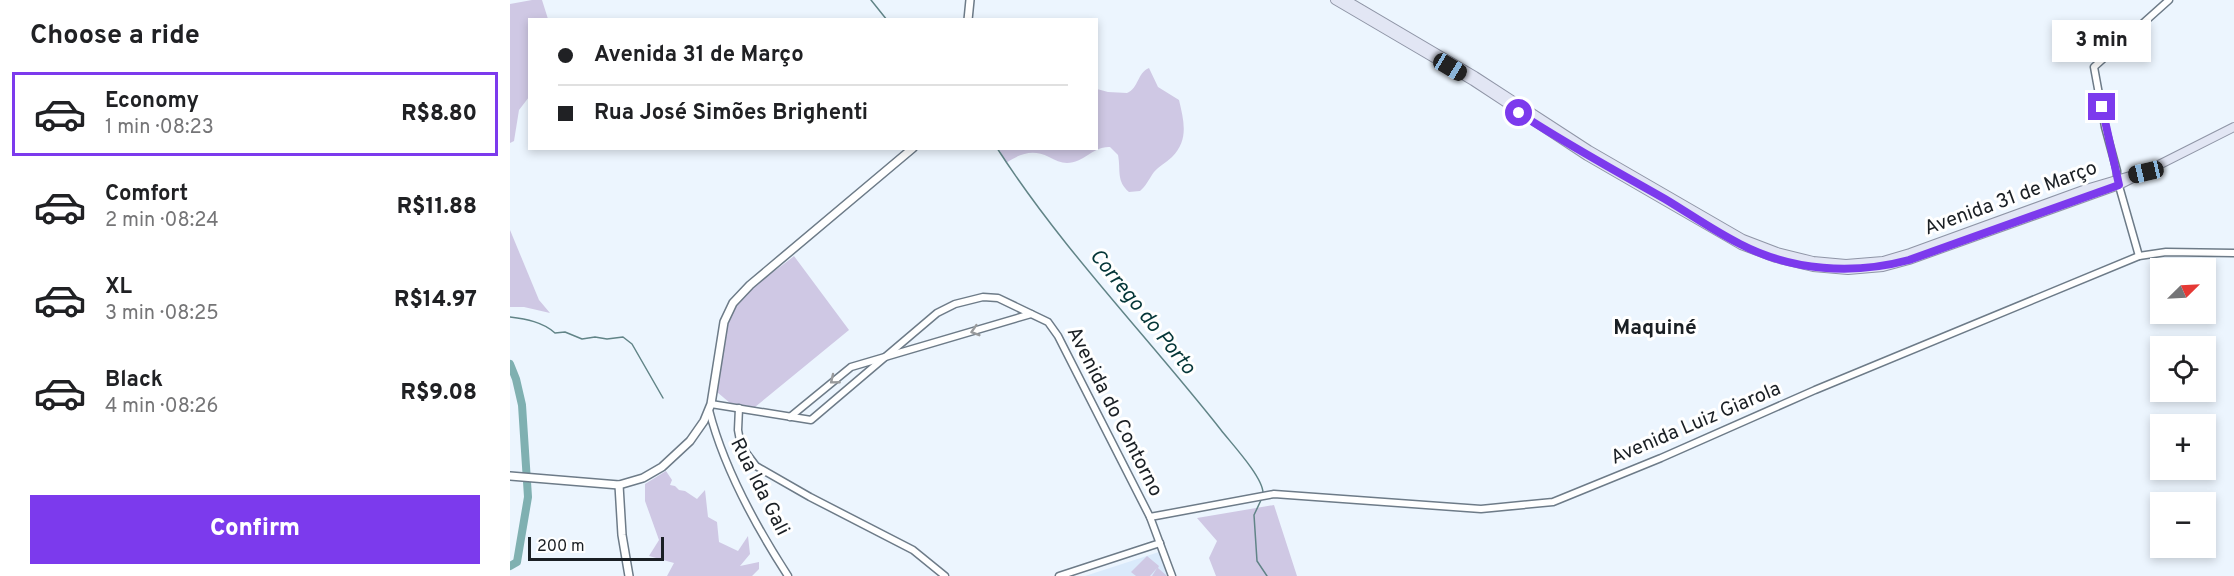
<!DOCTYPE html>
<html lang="en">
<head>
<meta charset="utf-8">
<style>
  :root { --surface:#fff; --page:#f2f2f2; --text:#202124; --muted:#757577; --line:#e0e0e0; --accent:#7c3aed }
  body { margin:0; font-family:Overpass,sans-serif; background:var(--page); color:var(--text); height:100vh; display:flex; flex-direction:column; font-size:22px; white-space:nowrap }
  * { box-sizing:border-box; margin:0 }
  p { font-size:20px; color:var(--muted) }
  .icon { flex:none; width:33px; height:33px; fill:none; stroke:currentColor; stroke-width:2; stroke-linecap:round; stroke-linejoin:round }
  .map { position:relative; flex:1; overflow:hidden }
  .sheet { display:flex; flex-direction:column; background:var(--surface); width:510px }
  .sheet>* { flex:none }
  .banner { position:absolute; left:18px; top:18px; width:570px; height:132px; border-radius:0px; box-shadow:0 3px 9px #0003; display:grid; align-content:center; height:132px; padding:0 30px; background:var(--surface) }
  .needle { width:39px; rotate:66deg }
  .fabs { position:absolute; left:1640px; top:258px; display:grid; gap:12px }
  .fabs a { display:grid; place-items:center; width:66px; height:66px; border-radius:0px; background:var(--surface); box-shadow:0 3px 9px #0003; font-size:30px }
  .scale { position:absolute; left:18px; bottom:15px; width:136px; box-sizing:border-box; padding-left:6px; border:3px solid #1a1f24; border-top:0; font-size:16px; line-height:21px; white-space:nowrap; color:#1a1f24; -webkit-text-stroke:4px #fff; paint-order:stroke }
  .end { position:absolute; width:27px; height:27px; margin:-14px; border:8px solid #7c3aed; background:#fff; box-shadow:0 0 0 3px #fff }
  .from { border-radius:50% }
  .bubble { position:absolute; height:42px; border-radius:0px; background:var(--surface); box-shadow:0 3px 9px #0003; font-size:20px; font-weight:800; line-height:42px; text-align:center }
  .car { position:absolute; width:18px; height:36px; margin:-18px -9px; border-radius:8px; box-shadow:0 0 4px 2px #0007; background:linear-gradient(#222 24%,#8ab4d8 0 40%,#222 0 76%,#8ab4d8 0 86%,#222 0) }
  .banner b { display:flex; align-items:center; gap:21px; height:57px; font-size:22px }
  .banner b+b { border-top:2px solid var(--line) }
  .banner i { width:15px; height:15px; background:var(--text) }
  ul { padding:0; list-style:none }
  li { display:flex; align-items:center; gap:18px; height:84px; margin:0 12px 9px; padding:0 18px; border:3px solid transparent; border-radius:0px }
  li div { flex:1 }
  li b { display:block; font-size:22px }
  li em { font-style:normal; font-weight:800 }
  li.current { border-color:var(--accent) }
  li>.icon { width:54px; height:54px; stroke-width:1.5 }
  h2 { padding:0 30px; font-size:27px; line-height:72px }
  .action { display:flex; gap:12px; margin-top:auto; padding:12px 30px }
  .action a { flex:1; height:69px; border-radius:0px; background:var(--accent); color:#fff; font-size:24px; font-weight:800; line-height:69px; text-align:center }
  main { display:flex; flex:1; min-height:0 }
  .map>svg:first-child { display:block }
  .built { fill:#daeafb }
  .green { fill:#cfc8e4 }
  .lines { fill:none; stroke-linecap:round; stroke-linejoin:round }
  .stream { stroke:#618487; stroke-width:1.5 }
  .river { stroke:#7fb0b1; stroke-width:8 }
  .tertiary-casing { stroke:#6d7b88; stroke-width:9 }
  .secondary-casing { stroke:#6d7b88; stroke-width:10 }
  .primary-casing { stroke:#8f95a6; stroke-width:10 }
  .tertiary { stroke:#fff; stroke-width:6 }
  .secondary { stroke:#fff; stroke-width:7 }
  .primary { stroke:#e2e6f4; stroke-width:8 }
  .oneway { stroke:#989a9c }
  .route { stroke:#7c3aed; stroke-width:8 }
  .labels { text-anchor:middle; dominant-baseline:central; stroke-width:6; stroke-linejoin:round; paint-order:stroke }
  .street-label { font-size:20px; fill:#1a1f24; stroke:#fff }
  .water-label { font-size:21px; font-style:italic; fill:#043638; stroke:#fff }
  .neighbourhood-label { font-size:21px; font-weight:bold; fill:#1a1f24; stroke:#fff }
</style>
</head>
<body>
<main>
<section class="sheet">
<h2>Choose a ride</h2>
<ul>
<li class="current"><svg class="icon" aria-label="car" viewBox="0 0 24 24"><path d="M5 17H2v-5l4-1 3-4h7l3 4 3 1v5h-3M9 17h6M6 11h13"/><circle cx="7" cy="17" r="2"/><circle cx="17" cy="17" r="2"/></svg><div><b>Economy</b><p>1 min · 08:23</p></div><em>R$8.80</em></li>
<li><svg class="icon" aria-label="car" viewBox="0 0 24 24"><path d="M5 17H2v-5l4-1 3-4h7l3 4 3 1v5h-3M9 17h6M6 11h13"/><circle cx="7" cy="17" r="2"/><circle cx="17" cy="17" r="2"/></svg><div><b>Comfort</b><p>2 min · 08:24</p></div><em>R$11.88</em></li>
<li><svg class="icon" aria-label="car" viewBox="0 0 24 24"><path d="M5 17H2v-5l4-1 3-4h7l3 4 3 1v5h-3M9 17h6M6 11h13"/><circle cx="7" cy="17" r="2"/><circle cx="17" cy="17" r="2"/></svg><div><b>XL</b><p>3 min · 08:25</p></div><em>R$14.97</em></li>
<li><svg class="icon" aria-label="car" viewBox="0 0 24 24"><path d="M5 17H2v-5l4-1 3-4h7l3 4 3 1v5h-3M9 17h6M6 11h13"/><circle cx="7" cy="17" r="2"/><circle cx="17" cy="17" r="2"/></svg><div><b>Black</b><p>4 min · 08:26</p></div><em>R$9.08</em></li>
</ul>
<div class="action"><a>Confirm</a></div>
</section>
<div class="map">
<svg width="1724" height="576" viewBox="0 0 1724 576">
  <rect width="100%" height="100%" fill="#ecf5fe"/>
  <path class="built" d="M 649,552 L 657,576 L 575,576 Z"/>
  <g class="green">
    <path d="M 22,0 L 32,0 L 38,19 L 20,20 L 19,97 L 9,110 L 4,141 L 0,143 L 0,4 Z"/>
    <path d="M 639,68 L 648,87 L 669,100 C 674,121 679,140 662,157 C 656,163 649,166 644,172 C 639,179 636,186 630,191 L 619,192 C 606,181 611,170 608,155 L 600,147 C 583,146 574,163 557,163 C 551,163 545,160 539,157 C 523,149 511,153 496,163 L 489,149 L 586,148 L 587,89 L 598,92 L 617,93 C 629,88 627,73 639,68 Z"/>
    <path d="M 0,230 L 29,300 L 40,313 L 14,307 L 0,307 Z"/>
    <path d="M 284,256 L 339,330 L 245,407 L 220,403 L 207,392 C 210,364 210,334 224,309 C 235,290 267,270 284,256 Z"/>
    <path d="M 156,471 L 162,480 L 160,485 L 165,486 L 169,490 L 175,491 L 187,499 L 195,490 L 198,517 L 207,522 L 209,542 L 228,551 L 238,536 L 240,554 L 230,566 L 249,562 L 249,569 L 242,576 L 157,576 L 164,563 L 139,556 L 149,540 L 135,501 L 135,484 Z"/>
    <path d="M 764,505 L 787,576 L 706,576 L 699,558 L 707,541 L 687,518 Z"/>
    <path d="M 637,556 L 649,566 L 648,568 L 657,576 L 642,576 L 647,568 L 640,576 L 626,576 L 621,572 Z"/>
  </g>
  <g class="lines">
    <g class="stream">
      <path d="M 361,0 L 377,20"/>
      <path d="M 487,148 C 552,249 637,336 711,430 C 721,443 753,477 753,493"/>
      <path d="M 0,317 C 16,319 33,322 45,333 L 55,332 L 72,339 L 85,337 L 97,339 L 113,337 L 122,344 L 153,398"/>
      <path d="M 752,498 L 744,515 L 747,561 L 757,576"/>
    </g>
    <path class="river" d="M 0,364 L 6,379 L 12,405 L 18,497 L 7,562 L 0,566"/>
    <g class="tertiary-casing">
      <g id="tertiary">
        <path d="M 1629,256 L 1607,179 L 1607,171 L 1595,127 L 1584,67 L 1659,0"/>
        <path d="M 201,404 L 301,420 L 427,313 L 445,304 L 473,297 L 488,298 L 538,322 L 548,336 L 640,517 L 662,576"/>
        <path d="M 229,408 L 228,430 L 231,446 L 246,466 L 300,497 L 403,550 L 435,576"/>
        <path d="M 199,410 C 214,469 245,525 278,576"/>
        <path d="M 280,417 L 341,367 L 521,314"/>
        <path d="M 640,517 L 764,494 L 971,509 L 1043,502 L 1151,458 L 1305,390 L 1629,256 L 1656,252 L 1724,253"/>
        <path d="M 549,576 L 650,543"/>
      </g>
    </g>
    <g class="secondary-casing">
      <g id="secondary">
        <path d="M 458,20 L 460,0"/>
        <path d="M 0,476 L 109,485 L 133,478 L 152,467 L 180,441 L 194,421 L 201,404 L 214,322 L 223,303 L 240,285 L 403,148"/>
        <path d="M 109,485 L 112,535 L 119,576"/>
      </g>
    </g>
    <g class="primary-casing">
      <g id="primary">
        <path d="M 825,0 L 963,81 L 1077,156 L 1231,245 L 1266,258 L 1303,267 L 1338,270 L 1373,267 L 1399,260 L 1609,185 L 1724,127"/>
        <path d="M 836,0 L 965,76 L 1079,150 L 1233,239 L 1267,252 L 1303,261 L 1336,264 L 1373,261 L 1400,253 L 1576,189 L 1620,176"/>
      </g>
    </g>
    <use href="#tertiary" class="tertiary"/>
    <use href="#secondary" class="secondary"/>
    <use href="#primary" class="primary"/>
  </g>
  <defs><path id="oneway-chevron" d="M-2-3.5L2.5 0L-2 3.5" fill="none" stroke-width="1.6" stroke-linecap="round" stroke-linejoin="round" transform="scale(1.5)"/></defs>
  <g class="oneway">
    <use href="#oneway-chevron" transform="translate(465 331) rotate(163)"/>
    <use href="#oneway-chevron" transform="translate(324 380) rotate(141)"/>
  </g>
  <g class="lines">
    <path class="route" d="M 1009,113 C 1056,144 1106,171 1155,199 C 1180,214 1204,231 1230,244 C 1282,271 1343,275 1399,260 L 1609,185 L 1592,107"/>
  </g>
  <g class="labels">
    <g class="street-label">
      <text transform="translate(1501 199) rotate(-20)">Avenida 31 de Março</text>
      <text transform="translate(604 412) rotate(63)">Avenida do Contorno</text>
      <text transform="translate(1186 424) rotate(-23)">Avenida Luiz Giarola</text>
      <text transform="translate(249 487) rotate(63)">Rua Ida Gali</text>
    </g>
    <g class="water-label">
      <text transform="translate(632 312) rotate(51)">Corrego do Porto</text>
    </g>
    <g class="neighbourhood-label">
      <text x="1145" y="328">Maquiné</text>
    </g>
  </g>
</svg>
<div class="fabs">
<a><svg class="needle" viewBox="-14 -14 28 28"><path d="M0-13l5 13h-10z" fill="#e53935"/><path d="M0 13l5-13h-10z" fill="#757577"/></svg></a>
<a><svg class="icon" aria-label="locate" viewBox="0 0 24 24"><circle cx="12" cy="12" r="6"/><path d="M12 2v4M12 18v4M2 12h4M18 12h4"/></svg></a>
<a>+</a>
<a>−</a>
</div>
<div class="scale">200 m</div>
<i class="end from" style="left:1009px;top:113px"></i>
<i class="end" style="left:1592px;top:107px"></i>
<div class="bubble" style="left:1542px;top:20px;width:99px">3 min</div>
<i class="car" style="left:940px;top:67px;rotate:121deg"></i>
<i class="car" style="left:1636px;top:172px;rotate:257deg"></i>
<div class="banner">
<b><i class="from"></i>Avenida 31 de Março</b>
<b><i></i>Rua José Simões Brighenti</b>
</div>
</div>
</main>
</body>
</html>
